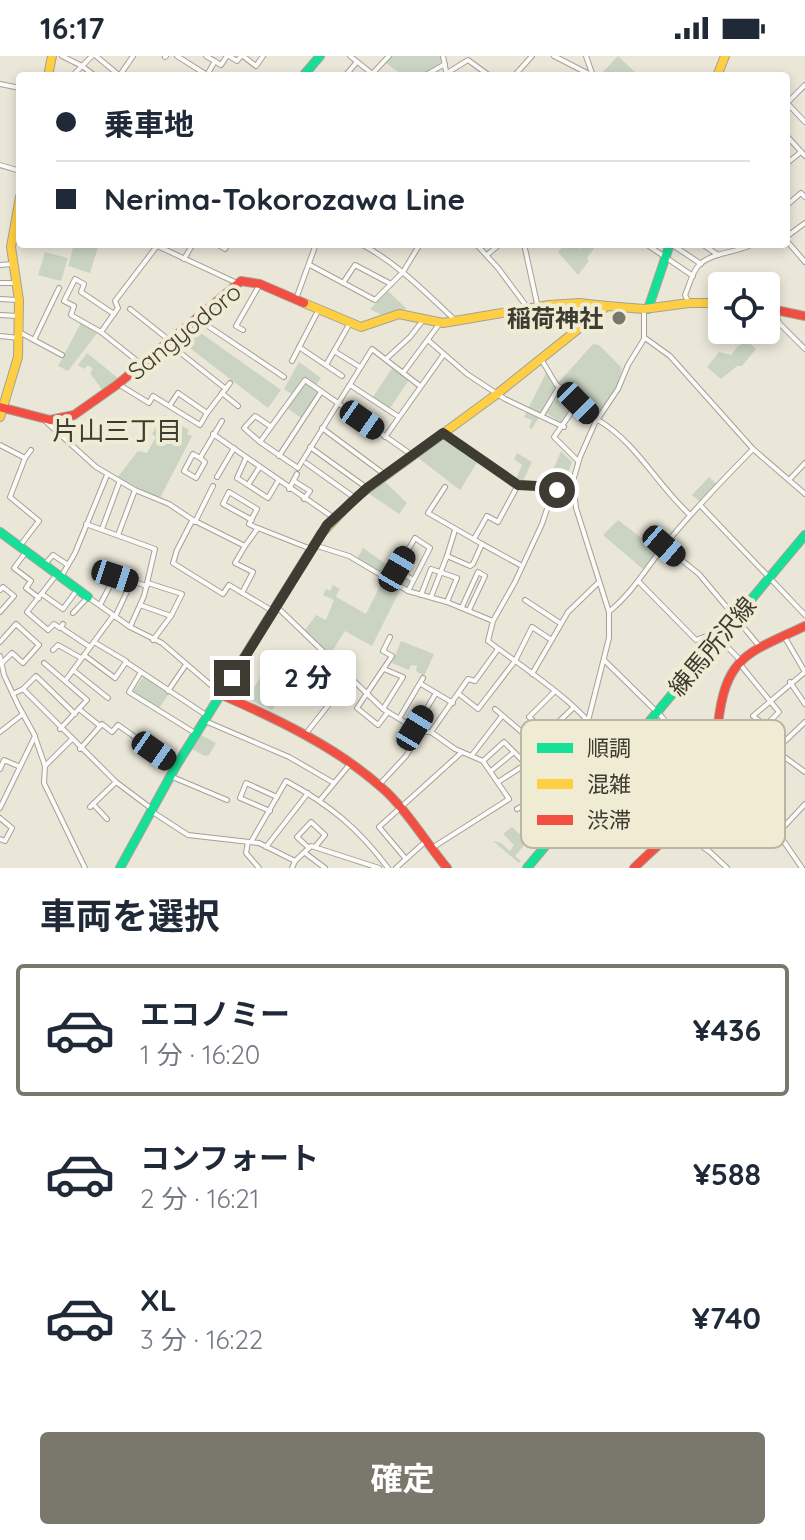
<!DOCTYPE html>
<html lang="ja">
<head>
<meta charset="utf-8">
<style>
  :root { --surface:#fff; --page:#f6f6f7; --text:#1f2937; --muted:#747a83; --line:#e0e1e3; --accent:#7a786c }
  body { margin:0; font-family:Quicksand,"Noto Sans JP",sans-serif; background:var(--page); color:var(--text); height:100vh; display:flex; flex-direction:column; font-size:30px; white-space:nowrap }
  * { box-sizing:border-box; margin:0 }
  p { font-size:26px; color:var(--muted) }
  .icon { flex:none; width:44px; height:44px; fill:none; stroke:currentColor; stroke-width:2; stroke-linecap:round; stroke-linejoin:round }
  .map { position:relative; height:812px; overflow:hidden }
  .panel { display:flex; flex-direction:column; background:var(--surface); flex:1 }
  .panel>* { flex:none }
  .banner { position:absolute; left:16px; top:16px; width:774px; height:176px; border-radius:8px; box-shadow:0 4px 12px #0003; display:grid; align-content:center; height:176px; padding:0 40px; background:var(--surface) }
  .buttons { position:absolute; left:708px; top:216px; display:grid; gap:16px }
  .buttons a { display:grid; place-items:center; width:72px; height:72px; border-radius:8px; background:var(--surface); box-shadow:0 4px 12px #0003; font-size:40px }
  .end { position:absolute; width:36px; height:36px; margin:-18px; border:10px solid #3e3c32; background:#fff; box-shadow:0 0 0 4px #fff }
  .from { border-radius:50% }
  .bubble { position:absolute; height:56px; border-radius:8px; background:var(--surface); box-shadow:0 4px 12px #0003; font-size:26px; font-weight:700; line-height:56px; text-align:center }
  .car { position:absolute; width:24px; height:48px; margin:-24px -12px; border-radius:10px; box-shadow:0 0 6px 2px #0007; background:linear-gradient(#222 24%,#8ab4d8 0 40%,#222 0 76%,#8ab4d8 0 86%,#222 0) }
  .banner b { display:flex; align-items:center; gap:28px; height:76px; font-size:30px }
  .banner b+b { border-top:2px solid var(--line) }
  .banner i { width:20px; height:20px; background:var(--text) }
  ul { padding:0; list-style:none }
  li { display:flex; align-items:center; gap:24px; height:132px; margin:0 16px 12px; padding:0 24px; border:4px solid transparent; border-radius:8px }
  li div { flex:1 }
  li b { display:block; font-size:30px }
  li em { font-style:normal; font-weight:700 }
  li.current { border-color:var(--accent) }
  li>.icon { width:72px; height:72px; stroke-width:1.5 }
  h2 { padding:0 40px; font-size:36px; line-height:96px }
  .action { display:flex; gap:16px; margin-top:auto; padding:16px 40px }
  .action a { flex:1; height:92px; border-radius:8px; background:var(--accent); color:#fff; font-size:32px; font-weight:700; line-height:92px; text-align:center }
  .status { display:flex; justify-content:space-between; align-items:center; height:56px; padding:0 40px; background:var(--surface); direction:ltr }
  .status svg { height:22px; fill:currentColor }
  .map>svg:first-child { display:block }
  .green { fill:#cbd4c2 }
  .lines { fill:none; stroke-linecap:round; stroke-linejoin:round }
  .street-casing { stroke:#a4a297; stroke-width:6 }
  .fast-casing { stroke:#a4a297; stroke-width:10 }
  .slow-casing { stroke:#a4a297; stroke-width:10 }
  .jam-casing { stroke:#a4a297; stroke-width:10 }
  .street { stroke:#fcfbf9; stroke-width:4 }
  .fast { stroke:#16e098; stroke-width:8 }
  .slow { stroke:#ffcf43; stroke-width:8 }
  .jam { stroke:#f24e42; stroke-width:8 }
  .route { stroke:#3e3c32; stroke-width:10 }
  .poi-dot { fill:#7a786c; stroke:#f0ebd3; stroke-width:3 }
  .labels { text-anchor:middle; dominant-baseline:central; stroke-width:8; stroke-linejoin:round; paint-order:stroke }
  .poi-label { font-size:24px; font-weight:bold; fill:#3e3c32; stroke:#f0ebd3; text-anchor:end }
  .street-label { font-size:24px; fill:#3e3c32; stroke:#f0ebd3 }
  .neighbourhood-label { font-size:26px; fill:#3e3c32; stroke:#f0ebd3 }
  .key { fill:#f0ebd3; stroke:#bbb6a3; stroke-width:2 }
  .key-label { font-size:22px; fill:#3e3c32 }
</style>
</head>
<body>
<div class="status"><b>16:17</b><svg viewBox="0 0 49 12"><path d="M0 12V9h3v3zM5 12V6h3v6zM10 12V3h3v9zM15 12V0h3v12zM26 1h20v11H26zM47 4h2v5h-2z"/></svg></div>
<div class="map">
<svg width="805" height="812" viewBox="0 0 805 812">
  <rect width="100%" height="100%" fill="#eae7d9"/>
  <g class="green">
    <path d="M 393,0 L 440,0 L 442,5 C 421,25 408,25 386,7 Z"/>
    <path d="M 618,0 L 639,20 L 599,20 Z"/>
    <path d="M 74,188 L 99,188 L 90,217 L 68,210 Z"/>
    <path d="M 559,188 L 574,188 L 580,193 L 587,188 L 597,188 L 587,202 L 589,205 L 578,219 L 558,196 L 562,192 Z"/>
    <path d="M 45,196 L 68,202 L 61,225 L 38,219 Z"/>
    <path d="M 388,235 L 407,253 L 382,259 L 370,253 Z"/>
    <path d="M 81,267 L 98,276 L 68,315 L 58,310 Z"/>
    <path d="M 188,274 L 194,280 L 198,275 L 281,334 L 268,352 L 178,283 Z"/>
    <path d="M 747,285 L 756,293 L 742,310 L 737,310 L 721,323 L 707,311 L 719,296 L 731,299 L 738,290 Z"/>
    <path d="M 593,288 L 599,289 L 622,312 L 617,332 L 595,361 L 558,327 Z"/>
    <path d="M 87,297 L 118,322 L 103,335 L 90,317 L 93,313 L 88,309 L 84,313 L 78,309 Z"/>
    <path d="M 299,306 L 321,322 L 316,329 L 304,320 L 292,338 L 284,333 Z"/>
    <path d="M 393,311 L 409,324 L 390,352 L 373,341 Z"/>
    <path d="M 547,315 L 556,332 L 532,373 L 529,371 L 532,364 L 524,361 Z"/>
    <path d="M 305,327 L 318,337 L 301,362 L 287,352 Z"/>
    <path d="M 562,335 L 575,348 L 562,367 L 546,357 Z"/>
    <path d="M 164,359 L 189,374 L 187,378 L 192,380 L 160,442 L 117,422 L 138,395 L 147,397 L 156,381 L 152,378 Z"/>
    <path d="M 445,381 L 478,405 L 460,434 L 417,401 Z"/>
    <path d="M 561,395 L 572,406 L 567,420 L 553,414 Z"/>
    <path d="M 517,397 L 532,406 L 522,427 L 516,423 L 522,409 L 514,403 Z"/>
    <path d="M 709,421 L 717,428 L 700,446 L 692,439 Z"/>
    <path d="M 384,425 L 407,447 L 399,458 L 368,437 Z"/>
    <path d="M 618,464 L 657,494 L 644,514 L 603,479 Z"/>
    <path d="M 363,492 L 406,522 L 409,526 L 407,530 L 403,531 L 357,503 Z"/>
    <path d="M 383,524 L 400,534 L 372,590 L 345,575 L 329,600 L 305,574 L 316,559 L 326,564 L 334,544 L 323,539 L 326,533 L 330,535 L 333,529 L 340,533 L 336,540 L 338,542 L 366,558 Z"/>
    <path d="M 401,585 L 434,598 L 424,620 L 416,615 L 417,610 L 411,609 L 409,614 L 392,607 Z"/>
    <path d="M 267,610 L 288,632 L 272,654 L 247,643 Z"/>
    <path d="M 144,620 L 169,638 L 159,652 L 133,636 Z"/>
    <path d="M 201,679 L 216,687 L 209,699 L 205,700 L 192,693 Z"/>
    <path d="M 512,771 L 533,791 L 526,787 L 515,800 L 521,805 L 519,807 L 493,785 L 501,787 L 510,795 L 514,789 L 503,778 Z"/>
  </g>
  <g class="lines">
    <g class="street-casing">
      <g id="street">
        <path d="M 62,0 L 82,10 L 95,20"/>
        <path d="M 96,0 L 120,20"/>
        <path d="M 177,0 L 207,19 L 215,5"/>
        <path d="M 206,0 L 221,9 L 227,0"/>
        <path d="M 229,0 L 237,5 L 241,0"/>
        <path d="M 243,0 L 256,10 L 263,0"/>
        <path d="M 350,0 L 375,20"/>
        <path d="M 443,0 L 447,20"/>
        <path d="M 554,0 L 593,20"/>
        <path d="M 586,0 L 593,20"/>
        <path d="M 165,1 L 166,0"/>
        <path d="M 447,17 L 468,4 L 490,20"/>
        <path d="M 372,18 L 389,0"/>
        <path d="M 120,19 L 133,0"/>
        <path d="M 72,20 L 92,0"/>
        <path d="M 345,20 L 356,7"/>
        <path d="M 424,20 L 445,8"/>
        <path d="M 514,20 L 532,0"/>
        <path d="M 0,28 L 20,32"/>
        <path d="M 805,29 L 787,47 L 805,66"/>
        <path d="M 786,79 L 805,100"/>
        <path d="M 786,108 L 801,96"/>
        <path d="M 0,109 L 20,115"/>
        <path d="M 786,150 L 801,137 L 805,141"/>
        <path d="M 786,181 L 805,167"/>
        <path d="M 786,184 L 805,206"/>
        <path d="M 153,188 L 237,227"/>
        <path d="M 217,188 L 225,193 L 228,188"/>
        <path d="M 361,188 C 397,207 425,236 455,264"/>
        <path d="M 476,188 L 498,212 L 527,251"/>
        <path d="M 524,188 L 538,252"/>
        <path d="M 646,188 L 693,220"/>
        <path d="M 671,188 L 701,208"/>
        <path d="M 702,188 L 718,199"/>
        <path d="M 487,199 L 500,188"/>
        <path d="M 184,203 L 193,188"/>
        <path d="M 0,209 L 13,208"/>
        <path d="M 310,209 L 375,244 L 403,216 L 420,188"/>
        <path d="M 0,227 L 17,227"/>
        <path d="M 343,227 L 355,209 L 391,228"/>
        <path d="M 0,243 L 18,244"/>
        <path d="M 296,243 L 316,188"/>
        <path d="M 689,247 L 685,239 C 689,230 692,216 699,209 C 712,196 737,197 753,188"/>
        <path d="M 130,253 L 169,284"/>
        <path d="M 775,255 L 779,267 L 805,293"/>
        <path d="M 114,258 L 81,236 L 84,228 L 75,223 L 64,245 L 74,250 L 71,259 L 101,276 L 141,308"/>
        <path d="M 0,259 L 18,260"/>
        <path d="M 196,262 L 284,321"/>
        <path d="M 243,274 L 236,270 L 260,228"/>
        <path d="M 19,276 L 62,299"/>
        <path d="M 101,276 L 118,252 L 115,245 L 157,190"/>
        <path d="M 0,280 L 19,282"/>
        <path d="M 645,282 L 670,300 L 753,393 L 805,438"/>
        <path d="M 34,284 L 59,232"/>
        <path d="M 429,285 L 467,318 L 505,343 L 564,371"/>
        <path d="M 168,287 L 226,333"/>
        <path d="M 299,291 L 342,320"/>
        <path d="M 334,295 L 360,311"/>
        <path d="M 386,303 L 410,281 L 424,263"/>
        <path d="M 541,303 L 556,328 L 596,365"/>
        <path d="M 292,305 L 319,253"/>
        <path d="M 326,309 L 350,267"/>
        <path d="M 403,317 L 440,267"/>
        <path d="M 118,328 L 149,347 L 153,340 L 200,369 L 207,357 L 178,337 L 170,349"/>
        <path d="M 350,329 L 399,361"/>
        <path d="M 222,337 L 238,350"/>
        <path d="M 578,347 L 554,381 L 578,405"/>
        <path d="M 207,357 L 230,327"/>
        <path d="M 542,359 L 559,331"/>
        <path d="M 43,363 L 96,411 L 135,434 L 169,448 L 193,464 L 245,490 L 258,472 L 311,493"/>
        <path d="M 598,364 C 637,387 657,429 690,459"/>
        <path d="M 322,372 L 384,418"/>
        <path d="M 213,378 L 334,462"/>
        <path d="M 444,378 L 518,429 L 537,430 L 552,438"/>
        <path d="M 385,381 L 444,298"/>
        <path d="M 260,386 L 244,372 L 255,360 L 270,370"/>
        <path d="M 0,389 L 25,402"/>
        <path d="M 310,391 L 367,432"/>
        <path d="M 412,399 L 305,324 L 260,386 L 298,412 L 372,293 L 420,330"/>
        <path d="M 279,400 L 321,336"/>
        <path d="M 200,402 L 205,406 L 196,422 L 184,415 L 193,398 L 200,402 L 222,365"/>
        <path d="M 246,402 L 237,422 L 248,429 L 259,412"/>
        <path d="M 306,407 L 355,442"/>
        <path d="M 217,421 L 234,392"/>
        <path d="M 789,424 L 805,407"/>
        <path d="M 294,425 L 310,435 L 304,443"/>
        <path d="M 248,429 L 268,442 L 278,425"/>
        <path d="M 572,429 L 562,431 L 552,438 L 542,468 L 515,526 L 493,565 L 488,585 C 519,609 593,655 604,691 L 589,720"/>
        <path d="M 445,431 L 428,457 L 482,488"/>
        <path d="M 289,433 L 297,418"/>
        <path d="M 700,449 L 805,559"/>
        <path d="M 252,464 L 223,448 L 229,436 L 257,453 L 249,468 L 257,472"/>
        <path d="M 192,465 L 177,494 L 173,507 L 223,538 L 229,529 L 271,554"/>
        <path d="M 195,466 L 213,430"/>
        <path d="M 86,468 L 155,493 L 144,540 L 130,571"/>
        <path d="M 102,473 L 119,427"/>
        <path d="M 118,479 L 135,434"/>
        <path d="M 474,483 L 487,460 L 498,466 L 518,429"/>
        <path d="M 314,489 L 349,500 L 408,535 L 447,546 L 493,565"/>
        <path d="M 664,490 L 699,518 L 760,591"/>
        <path d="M 19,491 L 39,465 L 10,441 L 25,402 L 31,394"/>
        <path d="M 26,496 L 14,512 L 31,525 L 26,532 L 39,542"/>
        <path d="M 447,500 L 455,474"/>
        <path d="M 44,509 L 53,499 L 68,509"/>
        <path d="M 57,518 L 27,556 L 48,574 L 54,568 L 60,572 L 63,568"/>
        <path d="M 61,521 L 75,497 L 107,419"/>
        <path d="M 639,526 L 696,584 L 714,577 L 740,604"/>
        <path d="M 0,534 L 3,531 L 14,540 L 0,556"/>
        <path d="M 408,535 L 430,492 L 415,482 L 397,513 L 413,524"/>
        <path d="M 242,537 L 253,516 L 235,507 L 245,490"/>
        <path d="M 42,538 L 63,553 L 77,534"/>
        <path d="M 421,539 L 431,513 L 457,522 L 447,546"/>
        <path d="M 431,541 L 447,500 L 470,510 L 473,508 L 482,488 L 522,510"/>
        <path d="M 525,544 L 560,567"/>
        <path d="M 100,549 L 115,520 L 147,530"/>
        <path d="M 140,549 L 171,560 L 182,538 L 148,527"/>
        <path d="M 276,550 L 383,653 L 421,676 L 431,676 L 455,693 L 483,705 L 509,743 L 432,792"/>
        <path d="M 462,551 L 478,516 L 485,520 L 469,554"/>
        <path d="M 610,555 C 633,536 646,512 665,489 C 692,455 723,424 753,393"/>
        <path d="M 73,557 L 88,541 L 130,571 L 162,587 L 220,637"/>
        <path d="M 115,561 L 131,527"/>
        <path d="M 63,573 L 90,591"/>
        <path d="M 784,580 L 805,616"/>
        <path d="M 153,584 L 171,560"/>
        <path d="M 0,586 L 16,568 L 39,589 L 23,607 L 12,597 L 2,607"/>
        <path d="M 94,586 L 126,605"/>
        <path d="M 53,594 L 58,589 L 81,602"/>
        <path d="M 84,599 L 115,622 L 126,606 L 206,659"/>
        <path d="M 0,600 L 4,619 L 18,649 L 35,680 L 0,752"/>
        <path d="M 604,604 L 662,661 L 710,723 L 746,746 L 778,777 L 802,812"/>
        <path d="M 44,607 L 65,625"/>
        <path d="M 73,614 L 108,642"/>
        <path d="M 141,616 L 129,636 L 195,677"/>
        <path d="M 532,618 L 568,556 L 598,527"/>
        <path d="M 790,626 L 805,648"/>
        <path d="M 421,628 L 453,647"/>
        <path d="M 23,633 L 116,726 L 152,753"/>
        <path d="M 168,635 L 185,610"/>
        <path d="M 554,636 L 529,661 L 547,677 L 573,652"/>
        <path d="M 13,638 L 23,633 L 36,620 L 75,658"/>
        <path d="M 459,638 L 478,653 L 515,605 L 532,571 L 550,583"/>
        <path d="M 79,653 L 100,670"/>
        <path d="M 383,653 L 403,621 L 384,613"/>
        <path d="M 495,653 L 560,709 L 573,713 L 580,720 L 587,719 L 664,781"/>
        <path d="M 388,656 L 378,669 L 357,652 L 392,600 L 383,595 L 390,581"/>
        <path d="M 400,661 L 423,622"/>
        <path d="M 205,665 L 289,701 L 334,727"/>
        <path d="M 588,665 L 609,582 L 609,556 L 576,452 L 573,425 L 580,401 L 595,367 L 618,333 L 628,309 L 644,283 L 644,254"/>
        <path d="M 766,670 L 753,660 L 805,616"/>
        <path d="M 415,672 L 436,637"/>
        <path d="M 60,673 L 87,644 L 65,625 L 113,560"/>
        <path d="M 0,676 L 23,658"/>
        <path d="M 431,676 L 468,623 L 475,625 L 498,593"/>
        <path d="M 304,680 L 349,623"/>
        <path d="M 35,681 L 45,710 L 44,727 L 85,812"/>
        <path d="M 605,691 L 608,693 L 629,681 L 663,719 L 687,693"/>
        <path d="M 80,693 L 102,668 L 112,676 L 118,669 L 176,710"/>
        <path d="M 779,697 L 805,716"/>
        <path d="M 472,699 L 502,660"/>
        <path d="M 483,705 L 504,686 L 526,708"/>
        <path d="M 45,710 L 71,684"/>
        <path d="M 0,713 L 4,704 L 18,710"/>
        <path d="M 491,715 L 514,696"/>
        <path d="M 170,720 L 227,744"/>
        <path d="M 498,726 L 545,696"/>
        <path d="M 379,729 L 406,700 L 421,676"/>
        <path d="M 734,738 L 767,668 L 779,656 L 739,607"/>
        <path d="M 321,743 L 350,708"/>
        <path d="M 93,748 L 107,763"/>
        <path d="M 90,751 L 116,726"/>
        <path d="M 753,752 L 784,686 L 805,666"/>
        <path d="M 517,753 L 580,719"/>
        <path d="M 151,755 L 188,779 L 259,787 L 295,805"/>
        <path d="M 270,755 L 240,742 L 246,727 L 277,741"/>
        <path d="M 0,762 L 12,772 L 5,785 L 0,783"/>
        <path d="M 676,772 L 710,796 L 727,812"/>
        <path d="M 778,777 L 805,748"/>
        <path d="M 248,786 L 246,797 L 259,812"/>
        <path d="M 251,786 L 286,725 C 330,749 358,772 388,812"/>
        <path d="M 266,791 L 308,737"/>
        <path d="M 309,792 L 297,781 L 311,766 L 325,779 L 315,791"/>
        <path d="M 305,797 L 325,812"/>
        <path d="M 406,803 L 379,771 L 462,696"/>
        <path d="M 292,812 L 295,805 L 311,790 L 379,812"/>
        <path d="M 396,812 L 426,785"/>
      </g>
    </g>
    <g class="fast-casing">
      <g id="fast">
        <path d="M 303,20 L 320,0"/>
        <path d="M 648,253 L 670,188"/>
        <path d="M 0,476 L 88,541"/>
        <path d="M 120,812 L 176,710 L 321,478"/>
        <path d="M 527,812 L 805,479"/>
      </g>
    </g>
    <g class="slow-casing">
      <g id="slow">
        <path d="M 48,20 L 52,0"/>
        <path d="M 717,20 L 725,0"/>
        <path d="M 304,247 L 361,271 L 399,258 L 443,267 L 549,249 L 579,247 L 607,250"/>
        <path d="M 0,361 L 18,301 L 19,244 L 11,191 L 20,141"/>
        <path d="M 321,478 L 355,442 L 497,338 L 607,250 L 644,253 L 689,247 L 722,247"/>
      </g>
    </g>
    <g class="jam-casing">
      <g id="jam">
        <path d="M 766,252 L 805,260"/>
        <path d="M 0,351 L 50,364 L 74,359 L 118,328 L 241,225 L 260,228 L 304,247"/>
        <path d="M 222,639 C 277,663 336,691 381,731 C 403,749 428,789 447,812"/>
        <path d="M 634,812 C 660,786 697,759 710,723 C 716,706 716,686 718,668 C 726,599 748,597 805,570"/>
      </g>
    </g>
    <use href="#street" class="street"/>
    <use href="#fast" class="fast"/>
    <use href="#slow" class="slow"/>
    <use href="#jam" class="jam"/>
  </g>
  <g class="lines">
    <path class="route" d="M 232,622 L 327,469 L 367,432 L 443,377 L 518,429 L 537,430 L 552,438 L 557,434"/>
  </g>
  <circle class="poi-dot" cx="619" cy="262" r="8"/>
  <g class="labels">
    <g class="poi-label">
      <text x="603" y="262">稲荷神社</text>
    </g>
    <g class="street-label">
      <text transform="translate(184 275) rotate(-39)">Sangyodoro</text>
      <text transform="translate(712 590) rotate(-50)">練馬所沢線</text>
    </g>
    <g class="neighbourhood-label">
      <text x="117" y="374">片山三丁目</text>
    </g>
  </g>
  <rect x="521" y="664" width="264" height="128" rx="12" class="key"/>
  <rect x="537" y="687" width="36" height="10" fill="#16e098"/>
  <rect x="537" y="723" width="36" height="10" fill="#ffcf43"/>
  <rect x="537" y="759" width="36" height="10" fill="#f24e42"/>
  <g class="key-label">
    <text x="587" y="700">順調</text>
    <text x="587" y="736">混雑</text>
    <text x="587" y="772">渋滞</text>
  </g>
</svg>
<div class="buttons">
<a><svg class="icon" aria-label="locate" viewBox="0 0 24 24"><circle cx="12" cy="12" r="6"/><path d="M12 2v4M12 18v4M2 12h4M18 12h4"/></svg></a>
</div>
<i class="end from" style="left:557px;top:434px"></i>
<i class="end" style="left:232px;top:622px"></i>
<div class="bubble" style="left:260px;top:594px;width:96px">2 分</div>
<i class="car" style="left:578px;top:347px;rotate:135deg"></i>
<i class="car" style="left:362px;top:364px;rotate:125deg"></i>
<i class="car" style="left:664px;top:490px;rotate:131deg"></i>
<i class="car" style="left:397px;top:513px;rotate:30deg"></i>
<i class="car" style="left:115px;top:520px;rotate:108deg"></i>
<i class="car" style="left:415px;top:672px;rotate:31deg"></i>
<i class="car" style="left:154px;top:695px;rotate:125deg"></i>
<div class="banner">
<b><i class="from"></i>乗車地</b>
<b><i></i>Nerima-Tokorozawa Line</b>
</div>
</div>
<section class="panel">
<h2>車両を選択</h2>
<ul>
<li class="current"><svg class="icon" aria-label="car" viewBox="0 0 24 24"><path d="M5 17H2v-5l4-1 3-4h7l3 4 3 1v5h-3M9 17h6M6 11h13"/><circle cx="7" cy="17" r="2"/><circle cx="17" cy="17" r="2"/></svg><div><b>エコノミー</b><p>1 分 · 16:20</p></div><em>¥436</em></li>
<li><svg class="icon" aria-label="car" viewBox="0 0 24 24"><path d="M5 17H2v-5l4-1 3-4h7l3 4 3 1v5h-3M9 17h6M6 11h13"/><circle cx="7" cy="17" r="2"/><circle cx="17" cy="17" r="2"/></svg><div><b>コンフォート</b><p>2 分 · 16:21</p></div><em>¥588</em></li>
<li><svg class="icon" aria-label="car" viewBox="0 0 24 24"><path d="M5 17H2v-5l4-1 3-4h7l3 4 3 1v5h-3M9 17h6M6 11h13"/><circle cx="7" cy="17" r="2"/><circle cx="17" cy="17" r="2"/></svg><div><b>XL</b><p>3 分 · 16:22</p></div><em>¥740</em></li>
</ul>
<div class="action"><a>確定</a></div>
</section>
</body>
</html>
